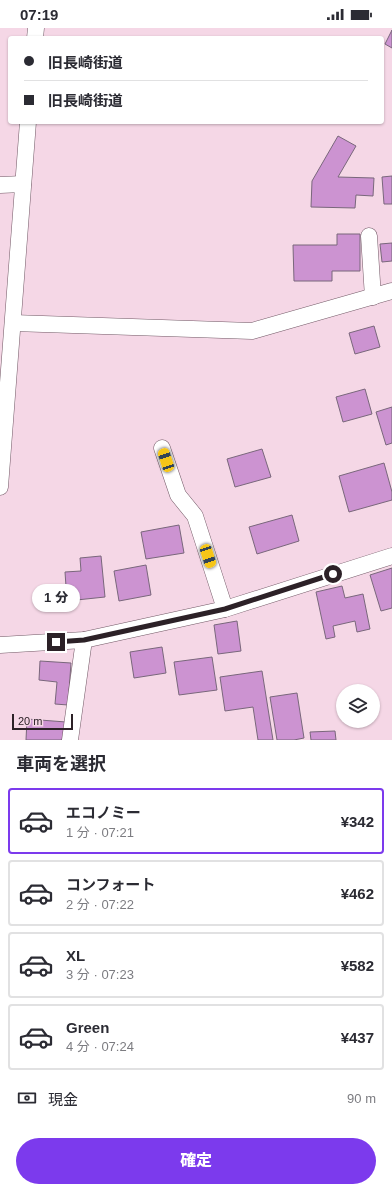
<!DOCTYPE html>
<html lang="ja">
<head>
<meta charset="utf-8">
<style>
  :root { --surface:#fff; --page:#f2f2f3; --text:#2b2b33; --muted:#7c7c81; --line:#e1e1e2; --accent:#7c3aed }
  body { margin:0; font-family:Helvetica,"Noto Sans JP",sans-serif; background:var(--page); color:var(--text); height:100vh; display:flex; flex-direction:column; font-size:15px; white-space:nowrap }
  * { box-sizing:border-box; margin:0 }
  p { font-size:13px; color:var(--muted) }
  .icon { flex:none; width:22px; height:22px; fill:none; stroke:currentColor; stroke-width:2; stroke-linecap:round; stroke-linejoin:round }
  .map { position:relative; height:712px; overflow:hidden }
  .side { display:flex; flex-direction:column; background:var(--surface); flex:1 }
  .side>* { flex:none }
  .guide { position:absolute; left:8px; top:8px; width:376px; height:88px; border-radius:4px; box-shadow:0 1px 3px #0004; display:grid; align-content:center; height:88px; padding:0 16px; background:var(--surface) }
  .fabs { position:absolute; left:336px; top:656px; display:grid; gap:8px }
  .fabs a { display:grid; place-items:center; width:44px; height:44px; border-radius:50%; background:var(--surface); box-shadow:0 1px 3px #0004; font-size:20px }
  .scale { position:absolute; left:12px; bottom:10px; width:61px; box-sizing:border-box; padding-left:4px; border:2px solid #2c2127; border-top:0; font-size:11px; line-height:14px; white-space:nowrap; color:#2c2127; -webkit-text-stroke:3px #f5d7e6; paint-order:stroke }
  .end { position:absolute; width:18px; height:18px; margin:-9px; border:5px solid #2c2127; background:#fff; box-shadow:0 0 0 2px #fff }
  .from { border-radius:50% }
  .bubble { position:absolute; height:28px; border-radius:14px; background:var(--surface); box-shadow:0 1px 3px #0004; font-size:13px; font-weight:800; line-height:28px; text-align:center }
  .car { position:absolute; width:12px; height:24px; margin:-12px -6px; border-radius:5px; box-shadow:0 0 3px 1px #0007; background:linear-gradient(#f5c518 24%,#345 0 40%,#f5c518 0 76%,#345 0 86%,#f5c518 0) }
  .guide b { display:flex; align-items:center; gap:14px; height:38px; font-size:15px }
  .guide b+b { border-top:1px solid var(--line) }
  .guide i { width:10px; height:10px; background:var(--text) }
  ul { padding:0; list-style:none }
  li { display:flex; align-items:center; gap:12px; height:66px; margin:0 8px 6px; padding:0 8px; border:2px solid var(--line); border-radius:4px }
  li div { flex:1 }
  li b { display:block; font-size:15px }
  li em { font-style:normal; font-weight:800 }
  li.current { border-color:var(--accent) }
  li>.icon { width:36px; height:36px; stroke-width:1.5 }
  h2 { padding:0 16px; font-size:18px; line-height:48px }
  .pay { display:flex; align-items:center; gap:10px; height:44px; padding:0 16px; font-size:15px }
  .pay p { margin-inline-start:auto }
  .button { display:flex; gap:8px; margin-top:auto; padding:8px 16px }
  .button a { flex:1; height:46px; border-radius:24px; background:var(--accent); color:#fff; font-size:16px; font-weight:800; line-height:46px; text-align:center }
  .status { display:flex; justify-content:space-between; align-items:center; height:28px; padding:0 20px; background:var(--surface); direction:ltr }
  .status svg { height:11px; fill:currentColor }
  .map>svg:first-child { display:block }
  .building { fill:#cc93d1; stroke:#79677b }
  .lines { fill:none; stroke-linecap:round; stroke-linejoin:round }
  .street-casing { stroke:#725966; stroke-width:17 }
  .street { stroke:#fff; stroke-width:16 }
  .route { stroke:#2c2127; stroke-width:5 }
</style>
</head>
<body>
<div class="status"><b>07:19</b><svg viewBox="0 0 49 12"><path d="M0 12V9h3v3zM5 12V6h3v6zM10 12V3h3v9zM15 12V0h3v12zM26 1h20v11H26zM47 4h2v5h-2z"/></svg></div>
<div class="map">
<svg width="392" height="712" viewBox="0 0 392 712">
  <rect width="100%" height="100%" fill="#f5d7e6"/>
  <g class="building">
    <path d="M 392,2 L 392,20 L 385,16 Z"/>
    <path d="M 338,108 L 356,118 L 338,149 L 374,150 L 373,168 L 356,167 L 355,180 L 311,179 L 312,153 Z"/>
    <path d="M 392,148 L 392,176 L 384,176 L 382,149 Z"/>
    <path d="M 337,206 L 360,206 L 360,243 L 332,243 L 332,253 L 294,253 L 293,217 L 337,217 Z"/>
    <path d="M 392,215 L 392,233 L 382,234 L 380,216 Z"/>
    <path d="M 374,298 L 380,319 L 355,326 L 349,305 Z"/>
    <path d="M 365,361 L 372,386 L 343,394 L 336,369 Z"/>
    <path d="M 392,379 L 392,415 L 386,417 L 376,384 Z"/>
    <path d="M 262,421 L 271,449 L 235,459 L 227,431 Z"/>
    <path d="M 384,435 L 392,464 L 392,472 L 349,484 L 339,448 Z"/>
    <path d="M 292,487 L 299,513 L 257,526 L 249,499 Z"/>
    <path d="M 179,497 L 184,525 L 146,531 L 141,504 Z"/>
    <path d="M 101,528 L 105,569 L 67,573 L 65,544 L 81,543 L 80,530 Z"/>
    <path d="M 146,537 L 151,567 L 119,573 L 114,543 Z"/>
    <path d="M 392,540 L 392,580 L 381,583 L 370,547 Z"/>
    <path d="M 342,558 L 345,570 L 363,566 L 370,601 L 357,604 L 355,593 L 333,598 L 335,609 L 326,611 L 316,564 Z"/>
    <path d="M 237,593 L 241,623 L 218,626 L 214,597 Z"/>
    <path d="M 162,619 L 166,645 L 134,650 L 130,624 Z"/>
    <path d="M 212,629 L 217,662 L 179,667 L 174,634 Z"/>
    <path d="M 40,633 L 71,635 L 68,677 L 55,676 L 57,654 L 39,652 Z"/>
    <path d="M 262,643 L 273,712 L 258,712 L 253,679 L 225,683 L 220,649 Z"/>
    <path d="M 297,665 L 304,710 L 294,712 L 277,712 L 270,669 Z"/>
    <path d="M 27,691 L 66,694 L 64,712 L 26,712 Z"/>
    <path d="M 335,703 L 336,712 L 311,712 L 310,704 Z"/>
  </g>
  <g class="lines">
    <g class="street-casing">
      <g id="street">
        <path d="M 35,10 L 36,0"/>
        <path d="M 0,157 L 23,156"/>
        <path d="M 369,208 L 373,269"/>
        <path d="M 13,295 L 252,303 L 392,263"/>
        <path d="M 162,420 L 178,467 L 195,488 L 225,581"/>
        <path d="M 0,459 L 28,94"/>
        <path d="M 0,617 L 84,612 L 225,581 L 392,528"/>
        <path d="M 70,712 L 84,612"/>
      </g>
    </g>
    <use href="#street" class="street"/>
  </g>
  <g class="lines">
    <path class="route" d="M 56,614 L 84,612 L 225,581 L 333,546"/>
  </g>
</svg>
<div class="fabs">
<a><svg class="icon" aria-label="layers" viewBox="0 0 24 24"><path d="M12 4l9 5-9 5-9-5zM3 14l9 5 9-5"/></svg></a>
</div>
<div class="scale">20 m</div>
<i class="end from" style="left:333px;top:546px"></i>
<i class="end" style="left:56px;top:614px"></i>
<div class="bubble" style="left:32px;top:556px;width:48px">1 分</div>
<i class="car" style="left:166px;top:432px;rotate:342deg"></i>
<i class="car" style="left:208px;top:528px;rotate:162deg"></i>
<div class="guide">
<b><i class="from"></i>旧長崎街道</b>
<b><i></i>旧長崎街道</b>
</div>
</div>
<section class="side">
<h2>車両を選択</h2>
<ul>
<li class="current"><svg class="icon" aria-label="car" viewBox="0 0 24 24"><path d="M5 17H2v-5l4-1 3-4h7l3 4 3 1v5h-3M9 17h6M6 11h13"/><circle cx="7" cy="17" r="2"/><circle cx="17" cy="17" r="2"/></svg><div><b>エコノミー</b><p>1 分 · 07:21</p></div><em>¥342</em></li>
<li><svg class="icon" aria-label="car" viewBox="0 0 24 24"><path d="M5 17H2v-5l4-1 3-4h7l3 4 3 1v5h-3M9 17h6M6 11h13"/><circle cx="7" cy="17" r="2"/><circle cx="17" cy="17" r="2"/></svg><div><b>コンフォート</b><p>2 分 · 07:22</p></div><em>¥462</em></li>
<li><svg class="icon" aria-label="car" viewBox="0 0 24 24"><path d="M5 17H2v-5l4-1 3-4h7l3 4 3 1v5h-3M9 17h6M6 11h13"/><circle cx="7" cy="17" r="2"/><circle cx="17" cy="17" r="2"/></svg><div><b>XL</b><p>3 分 · 07:23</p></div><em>¥582</em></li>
<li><svg class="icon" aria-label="car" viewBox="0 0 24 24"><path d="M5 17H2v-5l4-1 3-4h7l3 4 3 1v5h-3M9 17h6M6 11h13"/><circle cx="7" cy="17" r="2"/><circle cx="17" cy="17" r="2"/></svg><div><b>Green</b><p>4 分 · 07:24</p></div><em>¥437</em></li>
</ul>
<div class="pay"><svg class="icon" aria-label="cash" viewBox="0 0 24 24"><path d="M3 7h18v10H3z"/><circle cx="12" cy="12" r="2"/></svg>現金<p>90 m</p></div>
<div class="button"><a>確定</a></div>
</section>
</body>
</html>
